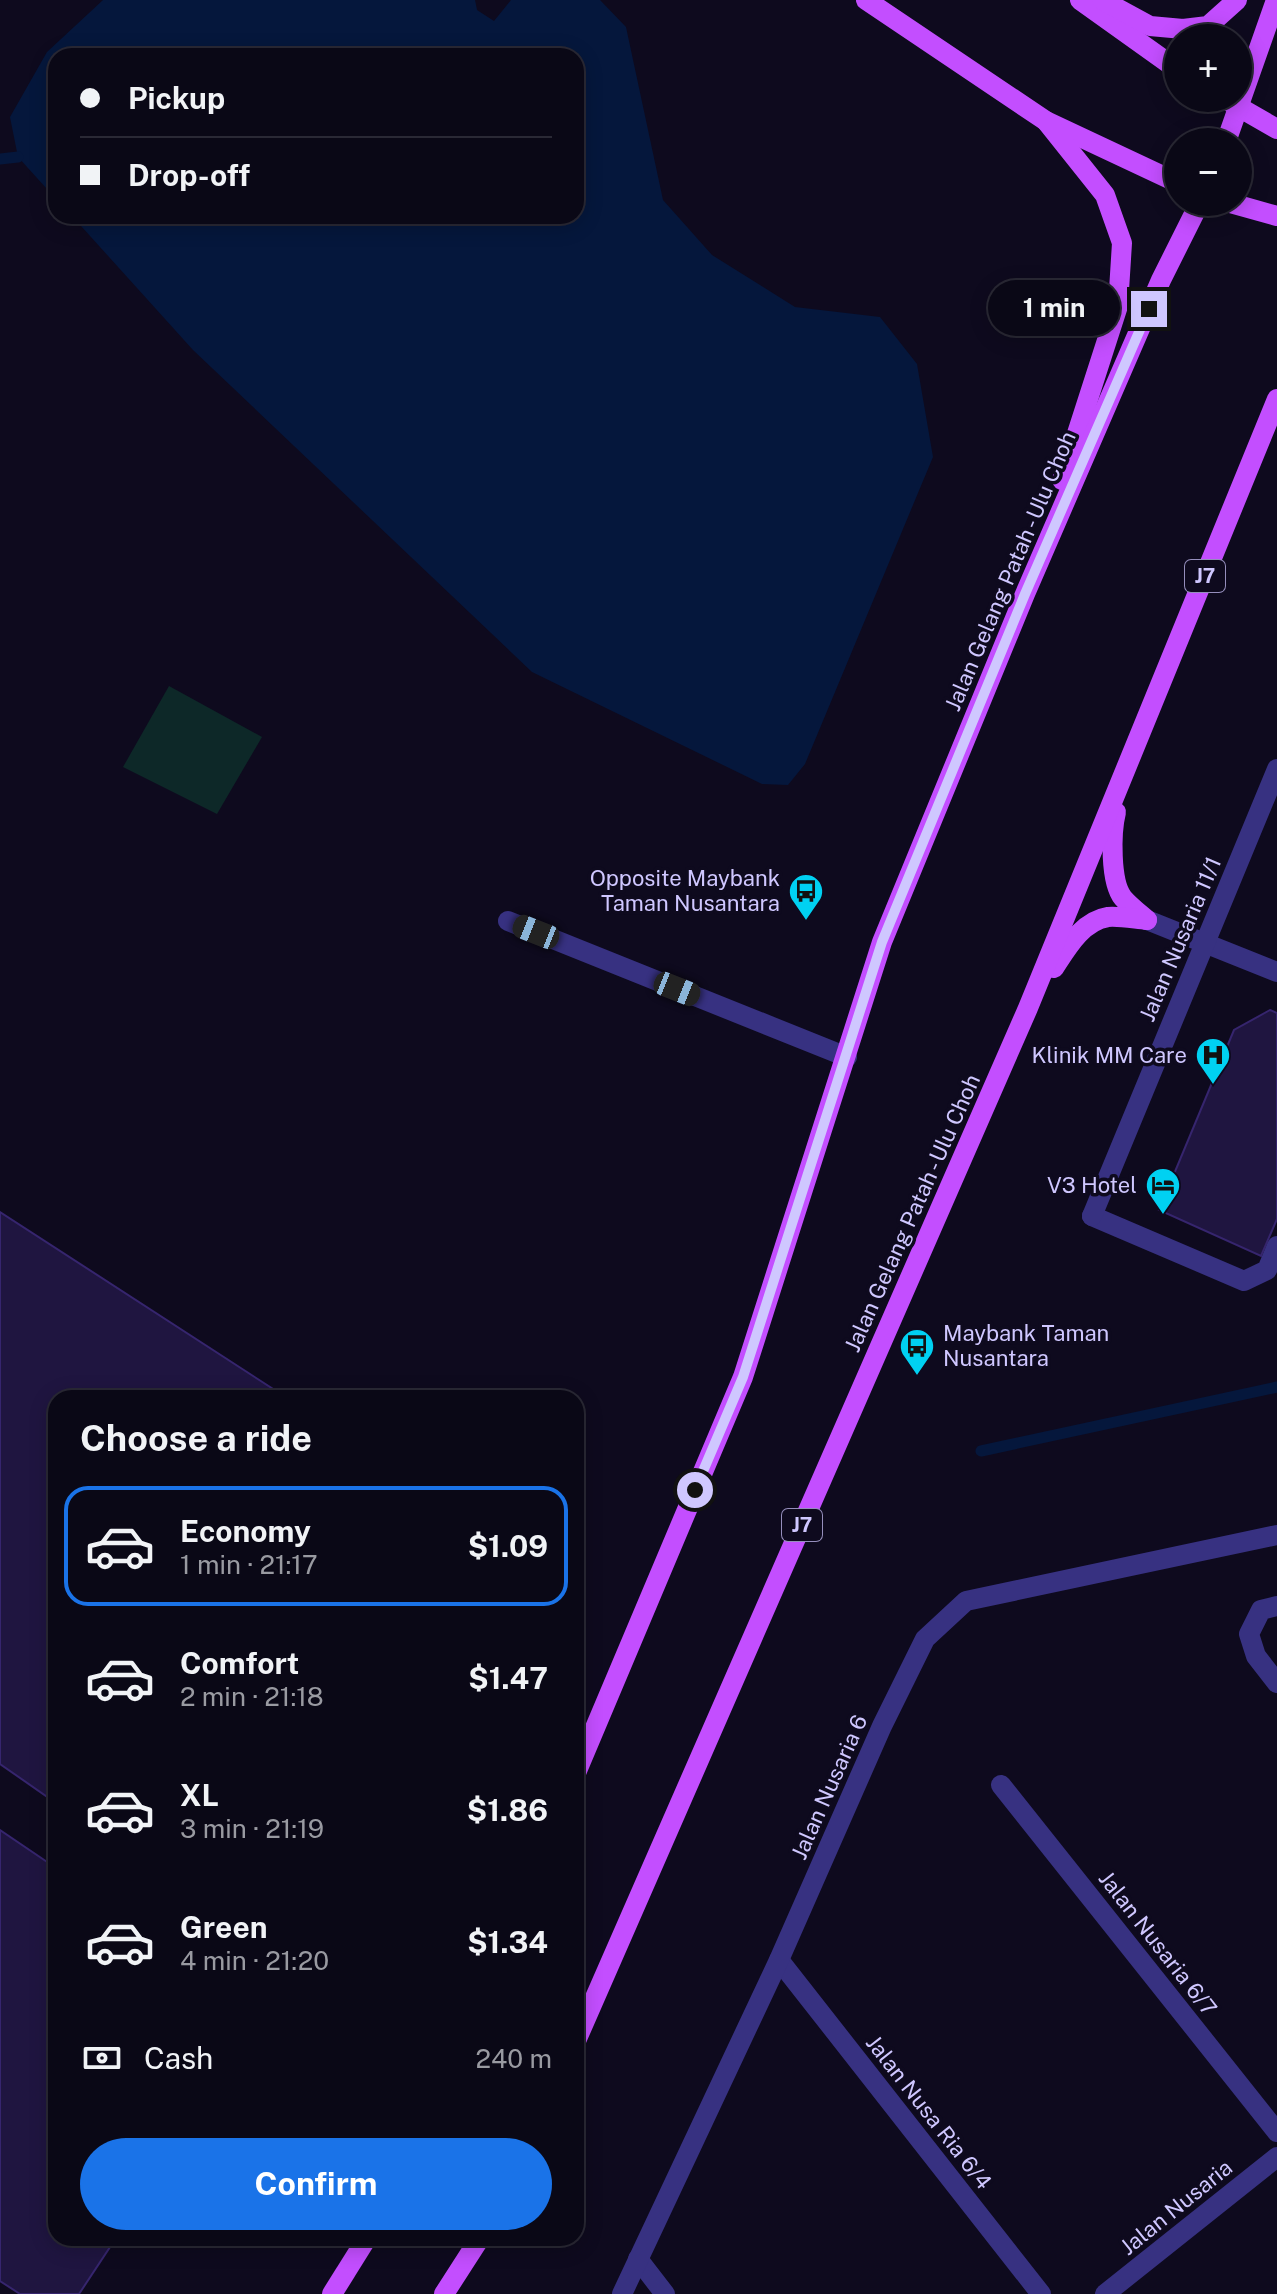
<!DOCTYPE html>
<html lang="en">
<head>
<meta charset="utf-8">
<style>
  :root { --surface:#0a0816; --page:#181623; --text:#f1f3f6; --muted:#999aa1; --line:#2a2935; --accent:#1a73e8 }
  body { margin:0; font-family:"Public Sans",sans-serif; background:var(--page); color:var(--text); height:100vh; display:flex; flex-direction:column; font-size:30px; white-space:nowrap }
  * { box-sizing:border-box; margin:0 }
  p { font-size:26px; color:var(--muted) }
  .icon { flex:none; width:44px; height:44px; fill:none; stroke:currentColor; stroke-width:2; stroke-linecap:round; stroke-linejoin:round }
  .map { position:relative; flex:1; overflow:hidden }
  .side { position:absolute; left:48px; top:1390px; width:536px; height:856px; display:flex; flex-direction:column; background:var(--surface); border-radius:24px; box-shadow:0 4px 20px #0003,0 0 0 2px var(--line) }
  .side>* { flex:none }
  .banner { position:absolute; left:48px; top:48px; width:536px; height:176px; border-radius:24px; box-shadow:0 4px 20px #0003,0 0 0 2px var(--line); display:grid; align-content:center; height:176px; padding:0 32px; background:var(--surface) }
  .controls { position:absolute; left:1164px; top:24px; display:grid; gap:16px }
  .controls a { display:grid; place-items:center; width:88px; height:88px; border-radius:50%; background:var(--surface); box-shadow:0 4px 20px #0003,0 0 0 2px var(--line); font-size:40px }
  .end { position:absolute; width:36px; height:36px; margin:-18px; border:10px solid #cfc7ff; background:#111; box-shadow:0 0 0 4px #111 }
  .from { border-radius:50% }
  .bubble { position:absolute; height:56px; border-radius:28px; background:var(--surface); box-shadow:0 4px 20px #0003,0 0 0 2px var(--line); font-size:26px; font-weight:700; line-height:56px; text-align:center }
  .car { position:absolute; width:24px; height:48px; margin:-24px -12px; border-radius:10px; box-shadow:0 0 6px 2px #0007; background:linear-gradient(#222 24%,#8ab4d8 0 40%,#222 0 76%,#8ab4d8 0 86%,#222 0) }
  .banner b { display:flex; align-items:center; gap:28px; height:76px; font-size:30px }
  .banner b+b { border-top:2px solid var(--line) }
  .banner i { width:20px; height:20px; background:var(--text) }
  ul { padding:0; list-style:none }
  li { display:flex; align-items:center; gap:24px; height:120px; margin:0 16px 12px; padding:0 16px; border:4px solid transparent; border-radius:24px }
  li div { flex:1 }
  li b { display:block; font-size:30px }
  li em { font-style:normal; font-weight:700 }
  li.current { border-color:var(--accent) }
  li>.icon { width:72px; height:72px; stroke-width:1.5 }
  h2 { padding:0 32px; font-size:36px; line-height:96px }
  .pay { display:flex; align-items:center; gap:20px; height:88px; padding:0 32px; font-size:30px }
  .pay p { margin-inline-start:auto }
  .primary-button { display:flex; gap:16px; margin-top:auto; padding:16px 32px }
  .primary-button a { flex:1; height:92px; border-radius:48px; background:var(--accent); color:#fff; font-size:32px; font-weight:700; line-height:92px; text-align:center }
  .map>svg:first-child { display:block }
  .green { fill:#0d2828 }
  .water { fill:#05173c }
  .lines { fill:none; stroke-linecap:round; stroke-linejoin:round }
  .stream { stroke:#05173c; stroke-width:11 }
  .building { fill:#1f1540; stroke:#36256e; stroke-width:2 }
  .lane { stroke:#373181; stroke-width:20 }
  .street { stroke:#373181; stroke-width:20 }
  .primary { stroke:#c34eff; stroke-width:20 }
  .route { stroke:#cfc7ff; stroke-width:10 }
  .labels { text-anchor:middle; dominant-baseline:central; stroke-width:7; stroke-linejoin:round; paint-order:stroke }
  .shield { fill:#0e0a1e; stroke:#958ebc; stroke-width:2 }
  .shield-label { font-size:20px; font-weight:bold; fill:#cfc7ff }
  .street-label { font-size:22px; fill:#cfc7ff; stroke:#0e0a1e }
  .poi-label { font-size:22px; fill:#cfc7ff; stroke:#0e0a1e; text-anchor:end }
</style>
</head>
<body>
<div class="map">
<svg width="1277" height="2294" viewBox="0 0 1277 2294">
  <rect width="100%" height="100%" fill="#0e0a1e"/>
  <path class="green" d="M 169,686 L 262,737 L 217,814 L 123,767 Z"/>
  <path class="water" d="M 103,0 L 475,0 L 477,10 L 494,21 L 511,0 L 600,0 L 626,27 L 663,200 L 712,255 L 795,307 L 880,317 L 917,364 L 933,457 L 805,764 L 788,785 L 762,784 L 532,672 L 193,350 L 72,216 L 576,216 L 576,56 L 56,56 L 56,199 L 18,157 L 10,117 L 47,52 Z"/>
  <g class="lines">
    <g class="stream">
      <path d="M 0,159 L 18,157"/>
      <path d="M 981,1451 L 1277,1387"/>
    </g>
  </g>
  <g class="building">
    <path d="M 1270,1010 L 1277,1013 L 1277,1219 L 1261,1256 L 1159,1210 L 1234,1030 Z"/>
    <path d="M 0,1212 L 287,1398 L 56,1398 L 56,1803 L 0,1764 Z"/>
    <path d="M 0,1830 L 56,1868 L 56,2238 L 116,2238 L 79,2294 L 20,2294 L 0,2281 Z"/>
  </g>
  <g class="lines">
    <g class="lane">
      <path d="M 508,921 L 847,1057"/>
      <path d="M 1092,1216 L 1244,1281 L 1267,1270 L 1277,1246"/>
    </g>
    <g class="street">
      <path d="M 1147,920 L 1277,972"/>
      <path d="M 1092,1216 L 1277,769"/>
      <path d="M 1277,1606 L 1261,1610 L 1249,1634 L 1256,1656 L 1277,1683"/>
      <path d="M 1001,1785 L 1277,2132"/>
      <path d="M 779,1960 L 1041,2294"/>
      <path d="M 638,2259 L 665,2294"/>
      <path d="M 622,2294 L 779,1960 L 882,1726 L 925,1639 L 966,1601 L 1277,1535"/>
      <path d="M 1105,2294 L 1277,2157"/>
    </g>
    <g class="primary">
      <path d="M 866,0 L 1046,121 L 1178,183"/>
      <path d="M 1080,0 L 1178,70"/>
      <path d="M 1102,0 L 1150,26 L 1183,29 L 1208,26 L 1237,0"/>
      <path d="M 1223,98 L 1277,129"/>
      <path d="M 1046,121 L 1105,195 L 1122,243 L 1118,306 L 1062,480"/>
      <path d="M 1226,142 L 1276,0"/>
      <path d="M 1227,202 L 1277,216"/>
      <path d="M 1116,812 C 1111,832 1110,882 1123,898 C 1130,906 1139,913 1147,920"/>
      <path d="M 1054,968 C 1067,948 1082,921 1108,917 C 1120,916 1135,919 1147,920"/>
      <path d="M 576,1773 L 743,1377 L 882,942 L 1025,594 L 1161,280 L 1200,202"/>
      <path d="M 576,2041 L 1028,1008 L 1277,399"/>
      <path d="M 332,2294 L 367,2238"/>
      <path d="M 444,2294 L 480,2238"/>
    </g>
  </g>
  <g class="lines">
    <path class="route" d="M 695,1490 L 743,1377 L 882,942 L 1025,594 L 1149,309"/>
  </g>
  <defs>
    <g id="bus-pin" transform="scale(1.8)"><path d="M0 17L-7.5 6A9.5 9.5 0 1 1 7.5 6Z" fill="#00d1f2" stroke="#0e0a1e"/><path d="M-5-6H5V4H4V6H2V4H-2V6H-4V4H-5ZM-3.5-4V0h7V-4ZM-3.5 1.2v1.5H-2V1.2ZM2 1.2v1.5H3.5V1.2Z" fill="#111"/></g>
    <g id="hospital-pin" transform="scale(1.8)"><path d="M0 17L-7.5 6A9.5 9.5 0 1 1 7.5 6Z" fill="#00d1f2" stroke="#0e0a1e"/><path d="M-5-5h3v3.5h4V-5h3V5h-3V1.5h-4V5h-3Z" fill="#111"/></g>
    <g id="hotel-pin" transform="scale(1.8)"><path d="M0 17L-7.5 6A9.5 9.5 0 1 1 7.5 6Z" fill="#00d1f2" stroke="#0e0a1e"/><path d="M-6-4.5h1.5V1H6V5H4.5V3h-9V5H-6ZM-4 0a1.8 1.8 0 1 1 3.6 0ZM.5 0V-2.5h3Q6-2.5 6 0Z" fill="#111"/></g>
  </defs>
  <g fill-rule="evenodd">
    <use href="#bus-pin" x="806" y="891"/>
    <use href="#hospital-pin" x="1213" y="1055"/>
    <use href="#hotel-pin" x="1163" y="1185"/>
    <use href="#bus-pin" x="917" y="1346"/>
  </g>
  <g class="labels">
    <g class="shield">
      <rect x="1185" y="560" width="40" height="32" rx="6"/>
      <rect x="782" y="1509" width="40" height="32" rx="6"/>
    </g>
    <g class="shield-label">
      <text x="1205" y="576">J7</text>
      <text x="802" y="1525">J7</text>
    </g>
    <g class="street-label">
      <text transform="translate(1010 571) rotate(-67)">Jalan Gelang Patah - Ulu Choh</text>
      <text transform="translate(1180 939) rotate(-67)">Jalan Nusaria 11/1</text>
      <text transform="translate(912 1213) rotate(-66)">Jalan Gelang Patah - Ulu Choh</text>
      <text transform="translate(829 1787) rotate(-66)">Jalan Nusaria 6</text>
      <text transform="translate(1158 1943) rotate(52)">Jalan Nusaria 6/7</text>
      <text transform="translate(929 2112) rotate(52)">Jalan Nusa Ria 6/4</text>
      <text transform="translate(1176 2207) rotate(-39)">Jalan Nusaria</text>
    </g>
    <g class="poi-label">
      <text x="780" y="878">Opposite Maybank<tspan x="780" dy="25">Taman Nusantara</tspan></text>
      <text x="1187" y="1055">Klinik MM Care</text>
      <text x="1137" y="1185">V3 Hotel</text>
      <text x="943" y="1333" text-anchor="start">Maybank Taman<tspan x="943" dy="25">Nusantara</tspan></text>
    </g>
  </g>
</svg>
<div class="controls">
<a>+</a>
<a>−</a>
</div>
<i class="end from" style="left:695px;top:1490px"></i>
<i class="end" style="left:1149px;top:309px"></i>
<div class="bubble" style="left:988px;top:280px;width:132px">1 min</div>
<i class="car" style="left:536px;top:932px;rotate:292deg"></i>
<i class="car" style="left:677px;top:989px;rotate:112deg"></i>
<div class="banner">
<b><i class="from"></i>Pickup</b>
<b><i></i>Drop-off</b>
</div>
<section class="side">
<h2>Choose a ride</h2>
<ul>
<li class="current"><svg class="icon" aria-label="car" viewBox="0 0 24 24"><path d="M5 17H2v-5l4-1 3-4h7l3 4 3 1v5h-3M9 17h6M6 11h13"/><circle cx="7" cy="17" r="2"/><circle cx="17" cy="17" r="2"/></svg><div><b>Economy</b><p>1 min · 21:17</p></div><em>$1.09</em></li>
<li><svg class="icon" aria-label="car" viewBox="0 0 24 24"><path d="M5 17H2v-5l4-1 3-4h7l3 4 3 1v5h-3M9 17h6M6 11h13"/><circle cx="7" cy="17" r="2"/><circle cx="17" cy="17" r="2"/></svg><div><b>Comfort</b><p>2 min · 21:18</p></div><em>$1.47</em></li>
<li><svg class="icon" aria-label="car" viewBox="0 0 24 24"><path d="M5 17H2v-5l4-1 3-4h7l3 4 3 1v5h-3M9 17h6M6 11h13"/><circle cx="7" cy="17" r="2"/><circle cx="17" cy="17" r="2"/></svg><div><b>XL</b><p>3 min · 21:19</p></div><em>$1.86</em></li>
<li><svg class="icon" aria-label="car" viewBox="0 0 24 24"><path d="M5 17H2v-5l4-1 3-4h7l3 4 3 1v5h-3M9 17h6M6 11h13"/><circle cx="7" cy="17" r="2"/><circle cx="17" cy="17" r="2"/></svg><div><b>Green</b><p>4 min · 21:20</p></div><em>$1.34</em></li>
</ul>
<div class="pay"><svg class="icon" aria-label="cash" viewBox="0 0 24 24"><path d="M3 7h18v10H3z"/><circle cx="12" cy="12" r="2"/></svg>Cash<p>240 m</p></div>
<div class="primary-button"><a>Confirm</a></div>
</section>
</div>
</body>
</html>
